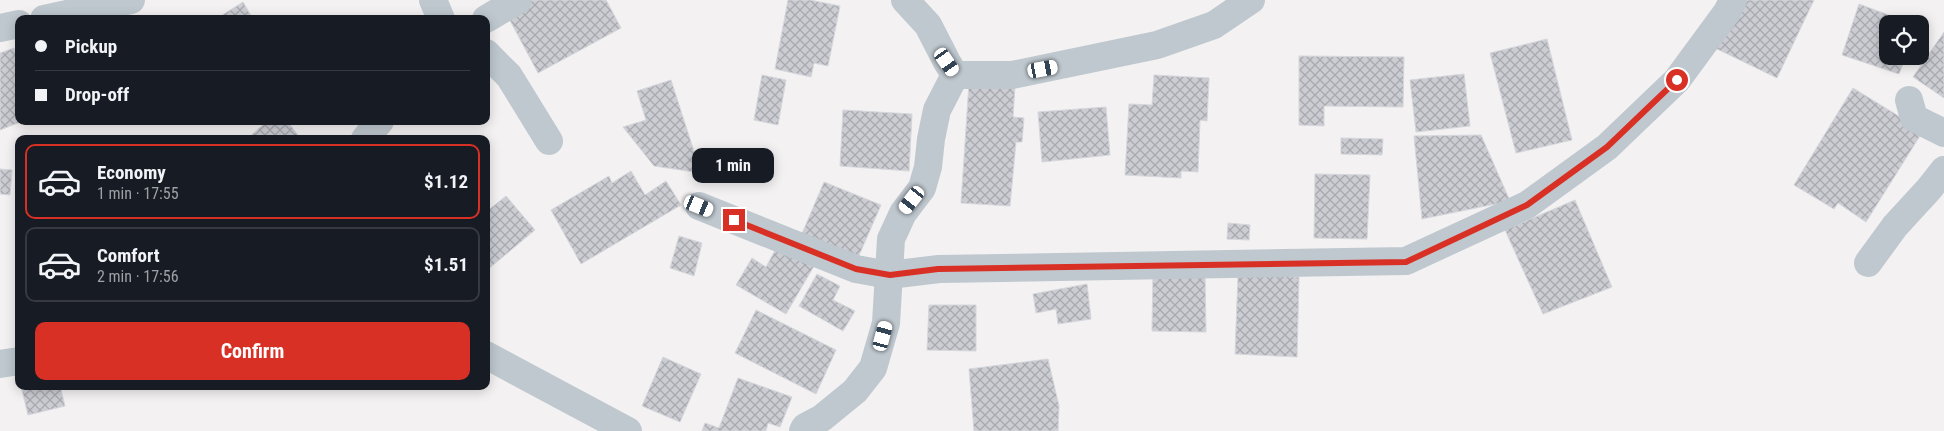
<!DOCTYPE html>
<html lang="en">
<head>
<meta charset="utf-8">
<style>
  :root { --surface:#171b24; --page:#242831; --text:#f1f3f6; --muted:#9ea1a6; --line:#363941; --accent:#d93025 }
  body { margin:0; font-family:"Roboto Condensed",sans-serif; background:var(--page); color:var(--text); height:100vh; display:flex; flex-direction:column; font-size:19px; white-space:nowrap }
  * { box-sizing:border-box; margin:0 }
  p { font-size:16px; color:var(--muted) }
  .icon { flex:none; width:28px; height:28px; fill:none; stroke:currentColor; stroke-width:2; stroke-linecap:round; stroke-linejoin:round }
  .map { position:relative; flex:1; overflow:hidden }
  .sheet { position:absolute; left:15px; top:135px; width:475px; height:255px; display:flex; flex-direction:column; background:var(--surface); border-radius:10px; box-shadow:0 2px 12px #0003 }
  .sheet>* { flex:none }
  .guide { position:absolute; left:15px; top:15px; width:475px; height:110px; border-radius:10px; box-shadow:0 2px 12px #0003; display:grid; align-content:center; height:110px; padding:0 20px; background:var(--surface) }
  .tools { position:absolute; left:1879px; top:15px; display:grid; gap:10px }
  .tools a { display:grid; place-items:center; width:50px; height:50px; border-radius:10px; background:var(--surface); box-shadow:0 2px 12px #0003; font-size:25px }
  .end { position:absolute; width:22px; height:22px; margin:-11px; border:6px solid #d93025; background:#fff; box-shadow:0 0 0 2px #fff }
  .from { border-radius:50% }
  .bubble { position:absolute; height:35px; border-radius:10px; background:var(--surface); box-shadow:0 2px 12px #0003; font-size:16px; font-weight:700; line-height:35px; text-align:center }
  .car { position:absolute; width:15px; height:30px; margin:-15px -8px; border-radius:6px; box-shadow:0 0 4px 1px #0007; background:linear-gradient(#fff 24%,#345 0 40%,#fff 0 76%,#345 0 86%,#fff 0) }
  .guide b { display:flex; align-items:center; gap:18px; height:48px; font-size:19px }
  .guide b+b { border-top:1px solid var(--line) }
  .guide i { width:12px; height:12px; background:var(--text) }
  ul { padding:9px 0 0; list-style:none }
  li { display:flex; align-items:center; gap:15px; height:75px; margin:0 10px 8px; padding:0 10px; border:2px solid var(--line); border-radius:10px }
  li div { flex:1 }
  li b { display:block; font-size:19px }
  li em { font-style:normal; font-weight:700 }
  li.current { border-color:var(--accent) }
  li>.icon { width:45px; height:45px; stroke-width:1.5 }
  .action { display:flex; gap:10px; margin-top:auto; padding:10px 20px }
  .action a { flex:1; height:58px; border-radius:10px; background:var(--accent); color:#fff; font-size:20px; font-weight:700; line-height:58px; text-align:center }
  .map>svg:first-child { display:block }
  .building { fill:url(#building-cross-hatch); stroke:#d5d7dc }
  .lines { fill:none; stroke-linecap:round; stroke-linejoin:round }
  .minor { stroke:#bfc8cf; stroke-width:28 }
  .route { stroke:#d93025; stroke-width:6 }
</style>
</head>
<body>
<div class="map">
<svg width="1944" height="431" viewBox="0 0 1944 431">
  <defs>
    <pattern id="building-cross-hatch" width="8" height="8" patternUnits="userSpaceOnUse" patternTransform="scale(1.25)"><rect width="8" height="8" fill="#cbcdd3"/><path d="M0 0l8 8M0 8l8-8" fill="none" stroke="#a7a9ae"/></pattern>
  </defs>
  <rect width="100%" height="100%" fill="#f3f1f1"/>
  <g class="building">
    <path d="M 526,0 L 606,0 L 621,28 L 538,73 L 505,11 Z"/>
    <path d="M 788,0 L 810,0 L 840,6 L 828,66 L 814,63 L 811,77 L 775,69 Z"/>
    <path d="M 1736,0 L 1814,0 L 1777,78 L 1715,48 Z"/>
    <path d="M 243,2 L 253,19 L 216,19 Z"/>
    <path d="M 1859,4 L 1913,24 L 1888,24 L 1888,56 L 1906,56 L 1899,74 L 1842,55 Z"/>
    <path d="M 1944,32 L 1944,98 L 1913,77 Z"/>
    <path d="M 1547,39 L 1572,140 L 1516,153 L 1490,53 Z"/>
    <path d="M 14,48 L 19,61 L 19,121 L 23,121 L 0,130 L 0,53 Z"/>
    <path d="M 1299,56 L 1404,57 L 1403,107 L 1324,106 L 1324,126 L 1299,125 Z"/>
    <path d="M 1464,74 L 1470,126 L 1416,132 L 1410,80 Z"/>
    <path d="M 762,75 L 786,80 L 778,125 L 754,120 Z"/>
    <path d="M 1154,75 L 1209,78 L 1207,121 L 1200,120 L 1198,172 L 1181,171 L 1181,178 L 1125,175 L 1129,104 L 1152,105 Z"/>
    <path d="M 671,80 L 701,173 L 654,166 L 623,127 L 646,120 L 637,91 Z"/>
    <path d="M 969,83 L 1015,86 L 1013,117 L 1024,118 L 1022,142 L 1016,142 L 1010,206 L 961,203 Z"/>
    <path d="M 1853,88 L 1923,131 L 1866,222 L 1838,203 L 1834,209 L 1794,185 Z"/>
    <path d="M 1106,107 L 1110,155 L 1042,162 L 1038,112 Z"/>
    <path d="M 843,110 L 912,114 L 909,171 L 840,166 Z"/>
    <path d="M 267,121 L 287,121 L 301,139 L 247,139 Z"/>
    <path d="M 1481,135 L 1510,201 L 1422,219 L 1414,136 Z"/>
    <path d="M 1341,138 L 1383,139 L 1382,155 L 1341,154 Z"/>
    <path d="M 0,169 L 12,170 L 10,195 L 0,194 Z"/>
    <path d="M 631,171 L 645,195 L 666,181 L 681,205 L 581,264 L 551,210 L 609,176 L 612,183 Z"/>
    <path d="M 1315,174 L 1370,175 L 1367,239 L 1314,238 Z"/>
    <path d="M 824,182 L 881,205 L 857,260 L 801,236 Z"/>
    <path d="M 506,196 L 535,230 L 486,271 L 486,212 Z"/>
    <path d="M 1575,200 L 1612,287 L 1543,314 L 1505,230 Z"/>
    <path d="M 1228,223 L 1250,225 L 1249,240 L 1227,239 Z"/>
    <path d="M 679,236 L 702,243 L 694,276 L 670,268 Z"/>
    <path d="M 778,245 L 814,266 L 786,314 L 736,285 L 752,258 L 766,267 Z"/>
    <path d="M 1153,271 L 1205,272 L 1206,332 L 1152,331 Z"/>
    <path d="M 817,274 L 840,286 L 833,300 L 855,311 L 843,331 L 799,306 Z"/>
    <path d="M 1238,275 L 1299,277 L 1297,357 L 1235,354 Z"/>
    <path d="M 1087,284 L 1091,319 L 1058,324 L 1056,309 L 1036,313 L 1033,294 Z"/>
    <path d="M 929,305 L 976,305 L 976,351 L 927,350 Z"/>
    <path d="M 756,310 L 836,350 L 816,394 L 735,353 Z"/>
    <path d="M 663,357 L 701,374 L 680,422 L 642,406 Z"/>
    <path d="M 1048,359 L 1059,406 L 1058,431 L 974,431 L 969,369 Z"/>
    <path d="M 738,378 L 792,397 L 780,427 L 768,423 L 766,431 L 702,431 L 705,423 L 719,428 Z"/>
    <path d="M 21,386 L 60,386 L 65,406 L 28,415 Z"/>
  </g>
  <g class="lines">
    <g class="minor">
      <path d="M 433,0 L 441,19"/>
      <path d="M 905,0 L 928,25 L 947,62 L 955,75"/>
      <path d="M 44,19 L 131,0"/>
      <path d="M 486,19 L 518,0"/>
      <path d="M 0,28 L 19,24"/>
      <path d="M 486,53 L 509,76 L 549,141"/>
      <path d="M 1909,100 L 1914,118 L 1944,133"/>
      <path d="M 365,139 L 380,121"/>
      <path d="M 699,206 L 856,269 L 889,275 L 939,269 L 1406,261 L 1527,205 L 1607,147 L 1677,80 L 1727,12 L 1733,0"/>
      <path d="M 1868,263 L 1895,226 L 1929,189 L 1944,170"/>
      <path d="M 486,355 L 628,431"/>
      <path d="M 0,364 L 19,361"/>
      <path d="M 803,431 L 805,427 L 822,418 L 855,391 L 873,368 L 886,323 L 891,239 L 903,213 L 922,188 L 928,167 L 931,139 L 937,110 L 955,75 L 1012,75 L 1157,45 L 1214,25 L 1251,0"/>
    </g>
  </g>
  <g class="lines">
    <path class="route" d="M 734,220 L 856,269 L 890,275 L 938,269 L 1406,262 L 1527,205 L 1607,147 L 1677,80"/>
  </g>
</svg>
<div class="tools">
<a><svg class="icon" aria-label="locate" viewBox="0 0 24 24"><circle cx="12" cy="12" r="6"/><path d="M12 2v4M12 18v4M2 12h4M18 12h4"/></svg></a>
</div>
<i class="end from" style="left:1677px;top:80px"></i>
<i class="end" style="left:734px;top:220px"></i>
<div class="bubble" style="left:692px;top:148px;width:82px">1 min</div>
<i class="car" style="left:947px;top:62px;rotate:145deg"></i>
<i class="car" style="left:1043px;top:69px;rotate:80deg"></i>
<i class="car" style="left:912px;top:200px;rotate:218deg"></i>
<i class="car" style="left:699px;top:206px;rotate:112deg"></i>
<i class="car" style="left:883px;top:336px;rotate:15deg"></i>
<div class="guide">
<b><i class="from"></i>Pickup</b>
<b><i></i>Drop-off</b>
</div>
<section class="sheet">
<ul>
<li class="current"><svg class="icon" aria-label="car" viewBox="0 0 24 24"><path d="M5 17H2v-5l4-1 3-4h7l3 4 3 1v5h-3M9 17h6M6 11h13"/><circle cx="7" cy="17" r="2"/><circle cx="17" cy="17" r="2"/></svg><div><b>Economy</b><p>1 min · 17:55</p></div><em>$1.12</em></li>
<li><svg class="icon" aria-label="car" viewBox="0 0 24 24"><path d="M5 17H2v-5l4-1 3-4h7l3 4 3 1v5h-3M9 17h6M6 11h13"/><circle cx="7" cy="17" r="2"/><circle cx="17" cy="17" r="2"/></svg><div><b>Comfort</b><p>2 min · 17:56</p></div><em>$1.51</em></li>
</ul>
<div class="action"><a>Confirm</a></div>
</section>
</div>
</body>
</html>
